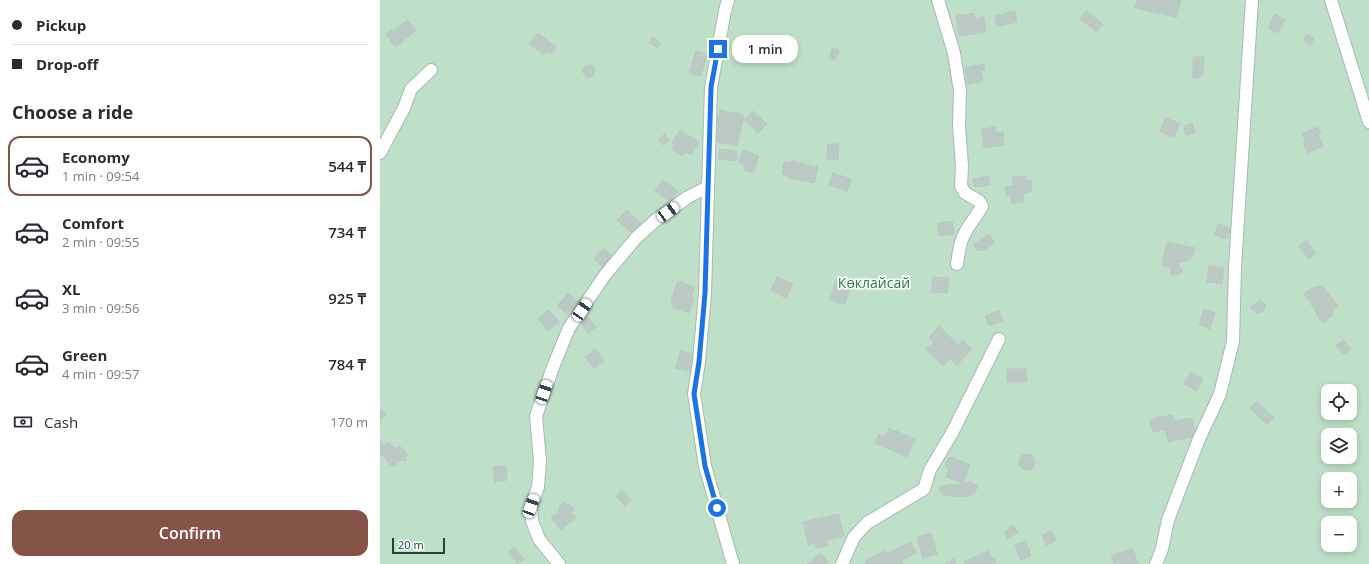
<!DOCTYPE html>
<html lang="en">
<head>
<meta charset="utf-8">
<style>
  :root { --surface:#fff; --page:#f7f7f7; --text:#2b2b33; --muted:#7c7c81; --line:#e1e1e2; --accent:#855347 }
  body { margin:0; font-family:"Open Sans",sans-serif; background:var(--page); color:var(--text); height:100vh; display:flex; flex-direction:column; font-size:15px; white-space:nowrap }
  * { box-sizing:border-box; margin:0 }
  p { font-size:13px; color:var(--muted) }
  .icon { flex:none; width:22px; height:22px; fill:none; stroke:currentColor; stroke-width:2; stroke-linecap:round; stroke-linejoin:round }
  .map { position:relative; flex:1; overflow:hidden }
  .details { display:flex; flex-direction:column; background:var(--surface); width:380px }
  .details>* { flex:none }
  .top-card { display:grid; align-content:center; height:88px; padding:0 12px; background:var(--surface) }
  .tools { position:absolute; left:941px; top:384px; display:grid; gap:8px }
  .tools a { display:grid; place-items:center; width:36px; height:36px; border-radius:8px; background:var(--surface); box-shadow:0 2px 6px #0003; font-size:20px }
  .scale { position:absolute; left:12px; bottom:10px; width:53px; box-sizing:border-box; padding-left:4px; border:2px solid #24423a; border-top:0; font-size:11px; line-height:14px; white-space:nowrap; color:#24423a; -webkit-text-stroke:3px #f7fbf9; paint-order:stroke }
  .end { position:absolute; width:18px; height:18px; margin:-9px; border:5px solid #1a73e8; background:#fff; box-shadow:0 0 0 2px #fff }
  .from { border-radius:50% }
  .bubble { position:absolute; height:28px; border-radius:12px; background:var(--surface); box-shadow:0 2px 6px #0003; font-size:13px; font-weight:600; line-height:28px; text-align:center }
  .car { position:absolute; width:12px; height:24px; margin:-12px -6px; border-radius:5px; box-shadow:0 0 3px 1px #0007; background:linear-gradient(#fff 24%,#345 0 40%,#fff 0 76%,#345 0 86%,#fff 0) }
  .top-card b { display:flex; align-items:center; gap:14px; height:38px; font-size:15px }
  .top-card b+b { border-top:1px solid var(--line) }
  .top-card i { width:10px; height:10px; background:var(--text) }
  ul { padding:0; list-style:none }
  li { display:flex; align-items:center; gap:12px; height:60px; margin:0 8px 6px; padding:0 4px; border:2px solid transparent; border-radius:12px }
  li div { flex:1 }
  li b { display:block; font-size:15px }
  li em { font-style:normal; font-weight:600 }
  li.active { border-color:var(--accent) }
  li>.icon { width:36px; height:36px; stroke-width:1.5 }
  h2 { padding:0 12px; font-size:18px; line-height:48px }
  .pay { display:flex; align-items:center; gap:10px; height:44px; padding:0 12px; font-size:15px }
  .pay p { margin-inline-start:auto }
  .button { display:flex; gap:8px; margin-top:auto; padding:8px 12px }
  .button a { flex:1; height:46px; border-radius:12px; background:var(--accent); color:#fff; font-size:16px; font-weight:600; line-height:46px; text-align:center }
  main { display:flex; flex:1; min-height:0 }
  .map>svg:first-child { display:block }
  .green { fill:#bfe0c8; fill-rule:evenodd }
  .building { fill:#bbcac4; stroke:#b8c9c2 }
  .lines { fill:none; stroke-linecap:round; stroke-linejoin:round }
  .minor-casing { stroke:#a8b8b2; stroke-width:14 }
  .minor { stroke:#fff; stroke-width:12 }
  .route { stroke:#1a73e8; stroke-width:5 }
  .labels { text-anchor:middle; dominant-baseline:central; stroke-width:3.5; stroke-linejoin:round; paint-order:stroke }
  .park-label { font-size:14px; fill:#2d7a4b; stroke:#f7fbf9 }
</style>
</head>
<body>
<main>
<section class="details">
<div class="top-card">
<b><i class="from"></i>Pickup</b>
<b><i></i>Drop-off</b>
</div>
<h2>Choose a ride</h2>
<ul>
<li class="active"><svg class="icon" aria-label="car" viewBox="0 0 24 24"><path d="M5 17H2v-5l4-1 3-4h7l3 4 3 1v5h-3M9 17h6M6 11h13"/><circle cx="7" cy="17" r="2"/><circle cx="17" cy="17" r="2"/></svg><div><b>Economy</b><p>1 min · 09:54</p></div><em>544 ₸</em></li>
<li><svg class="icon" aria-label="car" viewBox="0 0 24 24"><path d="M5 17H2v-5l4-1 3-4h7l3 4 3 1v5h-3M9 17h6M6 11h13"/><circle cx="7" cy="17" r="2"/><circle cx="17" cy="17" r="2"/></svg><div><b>Comfort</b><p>2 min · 09:55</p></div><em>734 ₸</em></li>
<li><svg class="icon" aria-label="car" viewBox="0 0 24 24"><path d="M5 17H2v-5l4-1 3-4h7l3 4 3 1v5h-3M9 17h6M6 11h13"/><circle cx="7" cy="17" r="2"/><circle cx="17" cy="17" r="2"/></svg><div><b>XL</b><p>3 min · 09:56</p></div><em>925 ₸</em></li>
<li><svg class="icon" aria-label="car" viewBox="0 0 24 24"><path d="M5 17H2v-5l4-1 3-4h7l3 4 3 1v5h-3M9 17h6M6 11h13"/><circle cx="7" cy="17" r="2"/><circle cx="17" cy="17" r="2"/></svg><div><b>Green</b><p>4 min · 09:57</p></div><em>784 ₸</em></li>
</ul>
<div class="pay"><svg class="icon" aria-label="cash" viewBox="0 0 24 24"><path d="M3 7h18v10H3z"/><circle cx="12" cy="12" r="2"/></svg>Cash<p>170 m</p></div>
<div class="button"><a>Confirm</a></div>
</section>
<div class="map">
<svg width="989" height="564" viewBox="0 0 989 564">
  <rect width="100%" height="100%" fill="#e6efeb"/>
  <path class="green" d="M 0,0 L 989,0 L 989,564 L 0,564 ZM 948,391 L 970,391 L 970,413 L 948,413 ZM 948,435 L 970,435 L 970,457 L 948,457 ZM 948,479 L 970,479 L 970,501 L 948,501 ZM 948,523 L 970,523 L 970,545 L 948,545 Z"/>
  <g class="building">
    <path d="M 757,0 L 801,0 L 797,17 L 755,8 Z"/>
    <path d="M 635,11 L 637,22 L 617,26 L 615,16 Z"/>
    <path d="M 706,11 L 723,24 L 717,32 L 700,19 Z"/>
    <path d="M 594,13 L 595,19 L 604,17 L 606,32 L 579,36 L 576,16 Z"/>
    <path d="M 895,14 L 905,20 L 898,33 L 888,28 Z"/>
    <path d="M 27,20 L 36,30 L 16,47 L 6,35 L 11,29 L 13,32 Z"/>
    <path d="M 158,33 L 176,47 L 171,54 L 167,52 L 164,55 L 149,44 Z"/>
    <path d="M 927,34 L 934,39 L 930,45 L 923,40 Z"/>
    <path d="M 273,37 L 280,43 L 277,48 L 269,42 Z"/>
    <path d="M 452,48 L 459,50 L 455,60 L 449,58 Z"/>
    <path d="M 316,51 L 327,54 L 321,76 L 309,73 Z"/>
    <path d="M 813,57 L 824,57 L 823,75 L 818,78 L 813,78 Z"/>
    <path d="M 604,64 L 605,70 L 601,71 L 603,81 L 588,84 L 585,68 Z"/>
    <circle cx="209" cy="71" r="6"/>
    <path d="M 340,110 L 364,115 L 357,146 L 333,141 Z"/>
    <path d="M 373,111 L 387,124 L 378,133 L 364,120 Z"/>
    <path d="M 785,118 L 799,123 L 794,137 L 780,132 Z"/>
    <path d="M 812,123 L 815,133 L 806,135 L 804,126 Z"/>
    <path d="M 616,127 L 616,133 L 623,132 L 624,145 L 604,148 L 602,129 Z"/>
    <path d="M 938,127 L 941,133 L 938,134 L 943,146 L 928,153 L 923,143 L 926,142 L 922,134 Z"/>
    <path d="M 300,130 L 319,142 L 311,155 L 306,152 L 302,156 L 292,149 L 295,145 L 292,143 Z"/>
    <path d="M 285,134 L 289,141 L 283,145 L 278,139 Z"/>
    <path d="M 448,144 L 459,144 L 458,160 L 447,159 Z"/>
    <path d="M 340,149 L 357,151 L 356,161 L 338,159 Z"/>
    <path d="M 363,150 L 379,156 L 373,173 L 364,170 L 364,164 L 359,162 Z"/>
    <path d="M 411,161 L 438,167 L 434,183 L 408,178 L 408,175 L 402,174 L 404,162 L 410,163 Z"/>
    <path d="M 453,173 L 471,179 L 467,191 L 449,185 Z"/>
    <path d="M 608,176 L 610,185 L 595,187 L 593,179 Z"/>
    <path d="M 645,176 L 646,181 L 651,180 L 652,191 L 643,193 L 644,202 L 632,204 L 631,195 L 627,196 L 625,187 L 633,186 L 632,177 Z"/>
    <path d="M 283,180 L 298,191 L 291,202 L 275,191 Z"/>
    <path d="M 247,210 L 262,224 L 253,234 L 237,220 Z"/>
    <path d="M 572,221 L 574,234 L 559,236 L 558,223 Z"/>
    <path d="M 838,224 L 850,228 L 847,239 L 835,235 Z"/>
    <path d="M 609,234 L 615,243 L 606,249 L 597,251 L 593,245 Z"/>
    <path d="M 926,241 L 936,253 L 929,259 L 919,246 Z"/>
    <path d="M 787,242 L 815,248 L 813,256 L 809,260 L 799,263 L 799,265 L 802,272 L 798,275 L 792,275 L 790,273 L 791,268 L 788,266 L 782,266 Z"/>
    <path d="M 223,248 L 234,257 L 224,268 L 214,259 Z"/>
    <path d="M 829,265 L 844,268 L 842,284 L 827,282 Z"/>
    <path d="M 397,277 L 413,284 L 406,298 L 391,290 Z"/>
    <path d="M 553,277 L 569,278 L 567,293 L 551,292 Z"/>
    <path d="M 456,280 L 471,284 L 465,304 L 450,300 Z"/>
    <path d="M 298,281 L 314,287 L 311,298 L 314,299 L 309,313 L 293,307 L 291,301 Z"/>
    <path d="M 937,286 L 943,287 L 958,306 L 954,309 L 952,316 L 943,323 L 936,314 L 937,313 L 924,294 L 932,288 Z"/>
    <path d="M 188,293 L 198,302 L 187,314 L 177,306 Z"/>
    <path d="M 881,300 L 886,306 L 883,311 L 878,313 L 871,309 L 871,306 Z"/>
    <path d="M 824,309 L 835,313 L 830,329 L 819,325 Z"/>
    <path d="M 169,310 L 179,322 L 168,331 L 158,318 Z"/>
    <path d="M 619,311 L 623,321 L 609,326 L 605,316 Z"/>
    <path d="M 208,317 L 216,327 L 208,333 L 200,323 Z"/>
    <path d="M 559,326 L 578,345 L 583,340 L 592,349 L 577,365 L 570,358 L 563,366 L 546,349 L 554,342 L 549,337 Z"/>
    <path d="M 963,340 L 971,349 L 965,355 L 956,346 Z"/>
    <path d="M 216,349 L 224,361 L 214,368 L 205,357 Z"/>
    <path d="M 300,351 L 315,354 L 311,371 L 296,368 Z"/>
    <path d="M 627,369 L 646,369 L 647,382 L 627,382 Z"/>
    <path d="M 811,372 L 823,379 L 816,391 L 804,384 Z"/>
    <path d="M 877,401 L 894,418 L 887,425 L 870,408 Z"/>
    <path d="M 1,409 L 6,415 L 0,420 L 0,410 Z"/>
    <path d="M 791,415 L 795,421 L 812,418 L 816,436 L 788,442 L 785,429 L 773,432 L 770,420 Z"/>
    <path d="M 509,428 L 535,439 L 527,457 L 495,443 L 499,434 L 505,437 Z"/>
    <path d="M 0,440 L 4,445 L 9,442 L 15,449 L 18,446 L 22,448 L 27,454 L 26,461 L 21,460 L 13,467 L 2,455 L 0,456 Z"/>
    <circle cx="647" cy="462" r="8"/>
    <path d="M 569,457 L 590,464 L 583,483 L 566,477 L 569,470 L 565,466 Z"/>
    <path d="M 126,466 L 127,480 L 115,482 L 113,467 Z"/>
    <path d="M 592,482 L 596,485 L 597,488 L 594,494 L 585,497 L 563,495 L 560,491 L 559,487 L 575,484 L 578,485 L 584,483 Z"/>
    <path d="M 242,490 L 251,500 L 245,506 L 236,496 Z"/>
    <path d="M 184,502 L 187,505 L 189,503 L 194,509 L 191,512 L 196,517 L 181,530 L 171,518 L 180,510 L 178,508 Z"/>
    <path d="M 459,514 L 464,536 L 447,540 L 448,546 L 436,548 L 435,543 L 428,545 L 423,522 Z"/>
    <path d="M 633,525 L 638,532 L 628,539 L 624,533 L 629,530 L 628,528 Z"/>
    <path d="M 672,531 L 676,541 L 666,545 L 662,535 Z"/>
    <path d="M 551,533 L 557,554 L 543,558 L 537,537 Z"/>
    <path d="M 646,541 L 651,556 L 640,560 L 635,545 Z"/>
    <path d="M 531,542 L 536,553 L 521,561 L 522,564 L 487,564 L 485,561 L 505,551 L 507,554 Z"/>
    <path d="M 134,547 L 144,559 L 138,564 L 128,552 Z"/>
    <path d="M 753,549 L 758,564 L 734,564 L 731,556 Z"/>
    <path d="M 609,551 L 612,558 L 614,557 L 616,562 L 612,564 L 586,564 L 584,561 Z"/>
    <path d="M 440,553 L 449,564 L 427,564 Z"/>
    <path d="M 574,559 L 576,563 L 566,564 L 566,563 Z"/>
  </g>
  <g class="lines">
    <g class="minor-casing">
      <g id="minor">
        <path d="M 348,0 L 345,11 L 331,87 L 325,293 L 319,362 L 314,394 L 325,466 L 353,564"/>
        <path d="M 558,0 L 574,53 L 580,91 L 579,126 L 582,166 L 581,186 L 585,193 L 599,201 L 602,206 C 597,216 590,223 585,233 C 579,243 579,253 577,264"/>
        <path d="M 951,0 L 989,122"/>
        <path d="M 0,153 L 24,108 L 31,89 L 51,70"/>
        <path d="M 179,564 L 159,539 L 152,521 L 151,507 L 158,487 L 160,461 L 156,416 L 173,367 L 189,328 L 225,275 L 256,238 L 277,219 L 308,197 L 328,187"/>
        <path d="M 462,564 L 474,537 L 487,523 L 544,489 L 550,470 L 572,433 L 619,339"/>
        <path d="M 776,564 L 782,549 L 788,520 L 819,439 L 840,394 L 853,341 L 855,267 L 872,0"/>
      </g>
    </g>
    <use href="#minor" class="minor"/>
  </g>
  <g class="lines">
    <path class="route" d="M 337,508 L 325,466 L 314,394 L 319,362 L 325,293 L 331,87 L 338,49"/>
  </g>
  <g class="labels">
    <g class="park-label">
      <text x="494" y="282">Көклайсай</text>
    </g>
  </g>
</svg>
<div class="tools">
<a><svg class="icon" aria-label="locate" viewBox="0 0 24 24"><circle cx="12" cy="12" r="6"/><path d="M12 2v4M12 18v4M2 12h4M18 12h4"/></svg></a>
<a><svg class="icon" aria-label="layers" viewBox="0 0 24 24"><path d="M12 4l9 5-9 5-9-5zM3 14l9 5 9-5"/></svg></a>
<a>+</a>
<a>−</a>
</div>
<div class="scale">20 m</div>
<i class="end from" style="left:337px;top:508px"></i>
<i class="end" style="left:338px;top:49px"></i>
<div class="bubble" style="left:352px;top:35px;width:66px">1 min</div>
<i class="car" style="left:288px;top:212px;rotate:54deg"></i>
<i class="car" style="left:202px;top:310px;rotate:34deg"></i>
<i class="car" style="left:164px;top:392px;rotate:19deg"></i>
<i class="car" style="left:151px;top:506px;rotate:20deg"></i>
</div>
</main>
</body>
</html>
